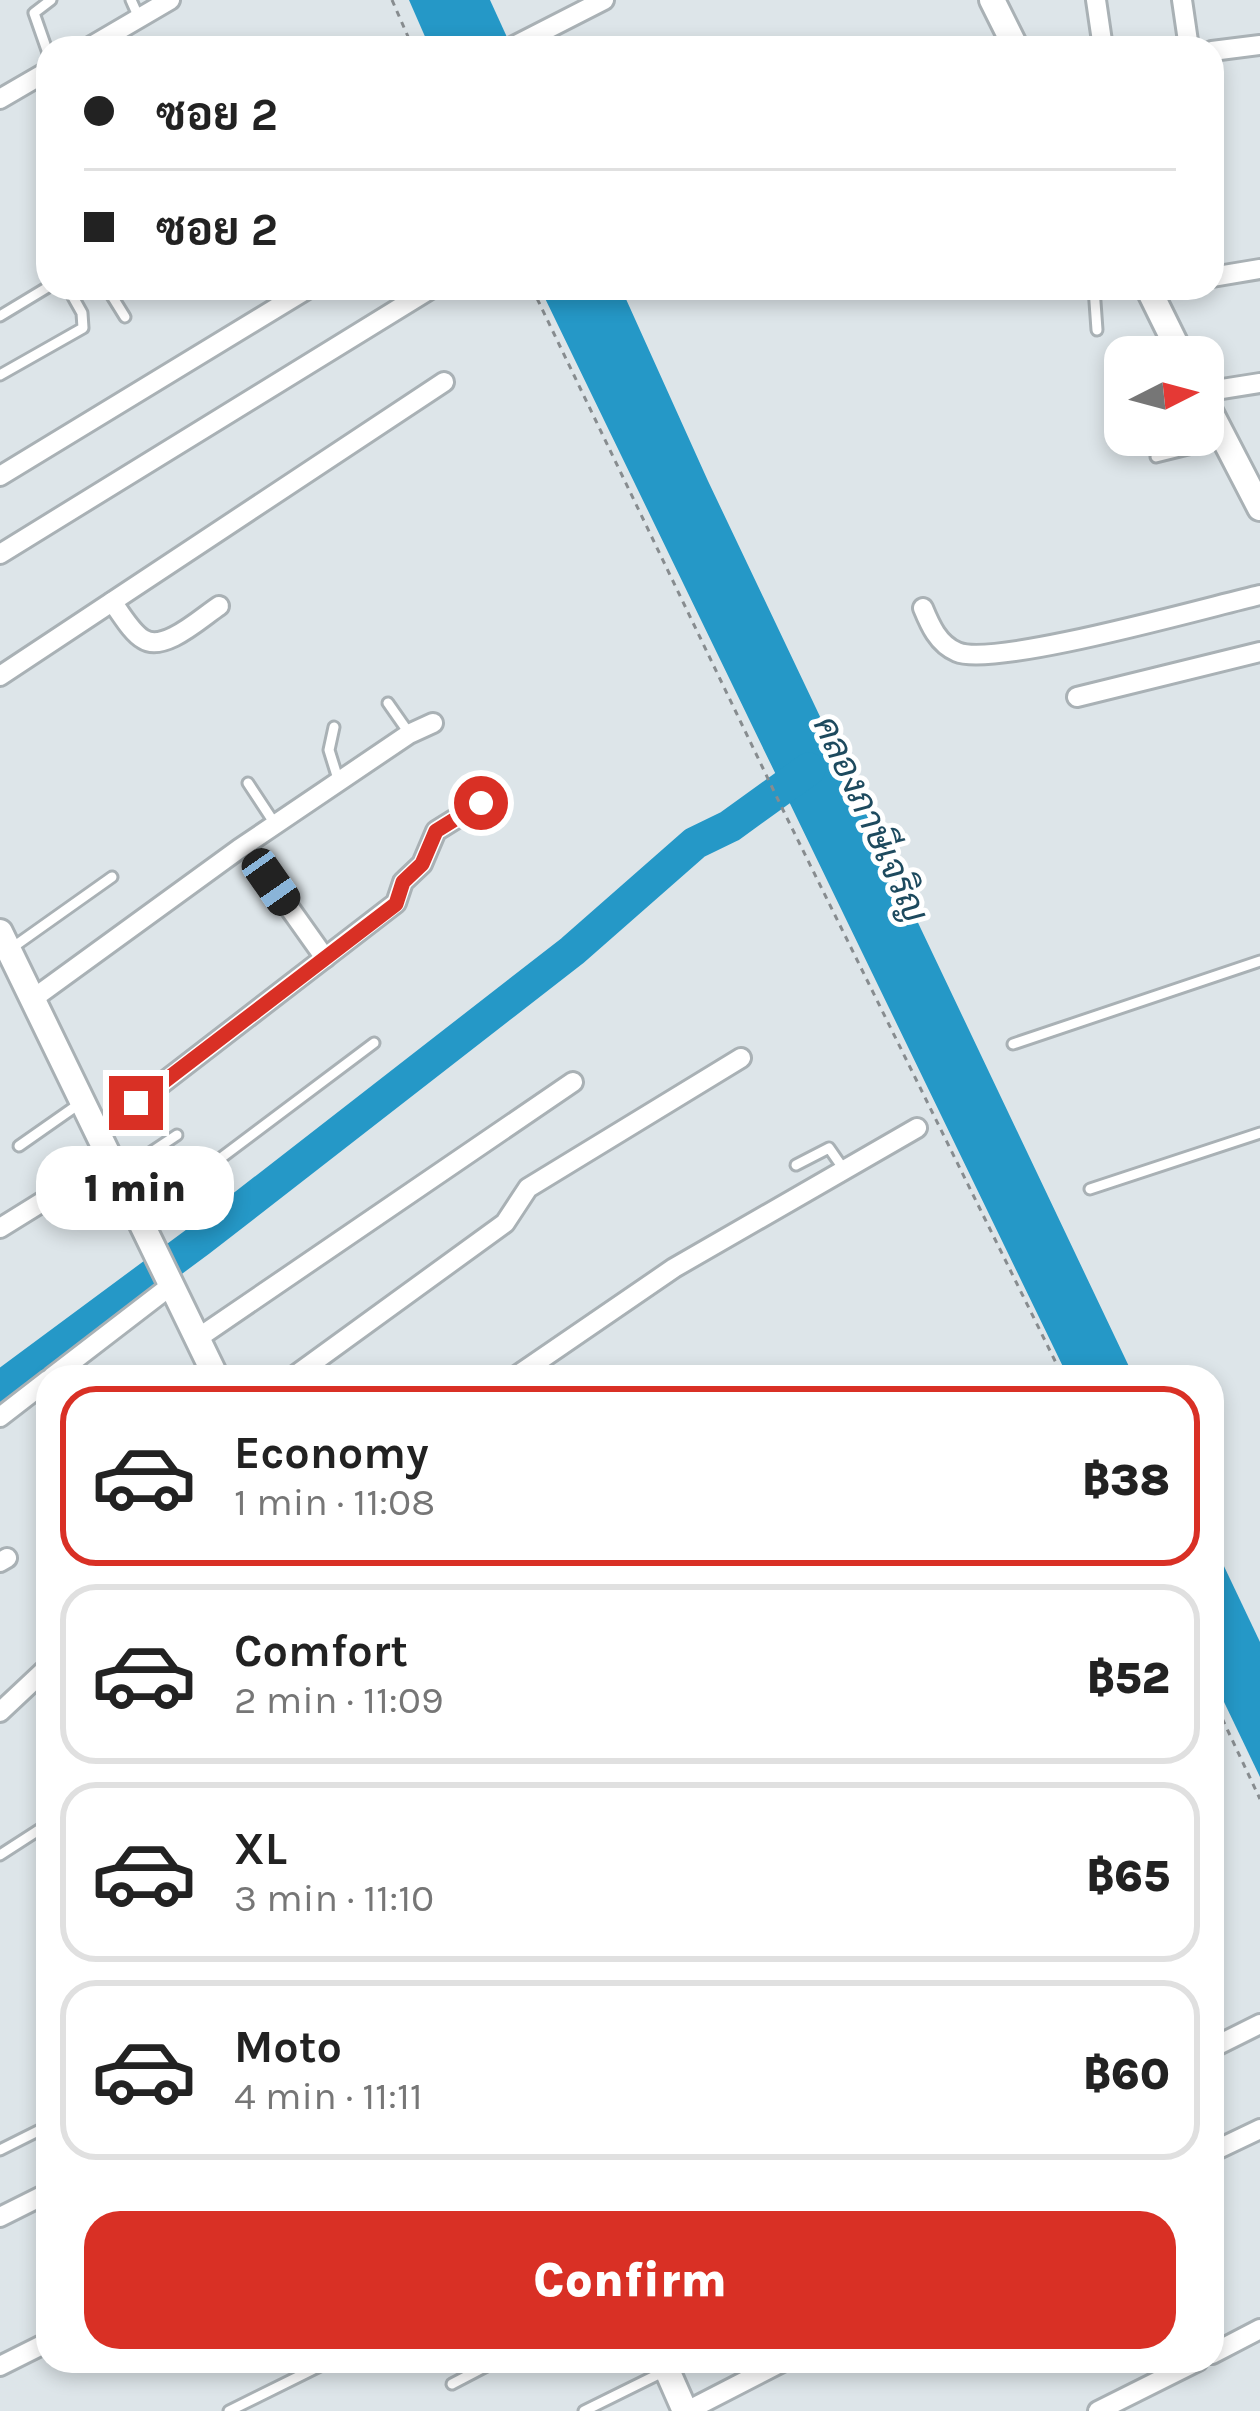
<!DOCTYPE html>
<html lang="en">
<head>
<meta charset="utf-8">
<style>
  :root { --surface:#fff; --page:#f2f2f2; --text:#222; --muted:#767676; --line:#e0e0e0; --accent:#d93025 }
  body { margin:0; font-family:Karla,Sarabun,sans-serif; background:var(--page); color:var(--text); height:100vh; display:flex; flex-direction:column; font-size:45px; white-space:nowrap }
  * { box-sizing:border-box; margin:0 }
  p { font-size:39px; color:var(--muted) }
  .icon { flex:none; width:66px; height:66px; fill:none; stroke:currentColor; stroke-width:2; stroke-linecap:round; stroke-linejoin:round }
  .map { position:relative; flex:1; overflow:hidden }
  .sheet { position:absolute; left:36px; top:1365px; width:1188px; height:1008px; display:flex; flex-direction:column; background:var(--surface); border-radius:36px; box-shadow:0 6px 18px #0003 }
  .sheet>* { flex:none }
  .hud { position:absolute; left:36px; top:36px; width:1188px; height:264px; border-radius:36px; box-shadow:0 6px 18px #0003; display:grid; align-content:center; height:264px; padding:0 48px; background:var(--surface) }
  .needle { width:78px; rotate:84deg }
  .fabs { position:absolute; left:1104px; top:336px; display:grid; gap:24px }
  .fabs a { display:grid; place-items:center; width:120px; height:120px; border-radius:24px; background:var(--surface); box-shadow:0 6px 18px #0003; font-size:60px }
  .end { position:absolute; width:54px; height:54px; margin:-27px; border:15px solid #d93025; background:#fff; box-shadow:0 0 0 6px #fff }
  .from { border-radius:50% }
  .bubble { position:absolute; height:84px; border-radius:36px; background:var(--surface); box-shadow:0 6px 18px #0003; font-size:39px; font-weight:800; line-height:84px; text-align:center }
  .car { position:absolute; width:36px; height:72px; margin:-36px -18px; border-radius:15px; box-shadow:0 0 9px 3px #0007; background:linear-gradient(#222 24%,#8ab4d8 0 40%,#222 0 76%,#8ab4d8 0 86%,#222 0) }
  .hud b { display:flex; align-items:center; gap:42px; height:114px; font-size:45px }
  .hud b+b { border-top:3px solid var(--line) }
  .hud i { width:30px; height:30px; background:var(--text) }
  ul { padding:21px 0 0; list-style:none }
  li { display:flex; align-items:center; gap:36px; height:180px; margin:0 24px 18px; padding:0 24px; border:6px solid var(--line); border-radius:36px }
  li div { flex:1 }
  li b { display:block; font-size:45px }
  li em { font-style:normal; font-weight:800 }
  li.on { border-color:var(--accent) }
  li>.icon { width:108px; height:108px; stroke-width:1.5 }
  .cta { display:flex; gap:24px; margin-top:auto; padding:24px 48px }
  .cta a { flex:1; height:138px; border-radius:36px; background:var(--accent); color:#fff; font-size:48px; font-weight:800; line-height:138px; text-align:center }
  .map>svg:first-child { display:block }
  .water { fill:#2598c7 }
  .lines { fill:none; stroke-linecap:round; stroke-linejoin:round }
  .river { stroke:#2598c7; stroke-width:33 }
  .lane-casing { stroke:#a9b1b5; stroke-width:15 }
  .street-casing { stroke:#a9b1b5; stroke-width:24 }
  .secondary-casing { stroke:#a9b1b5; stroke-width:30 }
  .path { stroke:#878c8f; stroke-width:3; stroke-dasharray:6 6; stroke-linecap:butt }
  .lane { stroke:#fff; stroke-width:9 }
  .street { stroke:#fff; stroke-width:18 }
  .secondary { stroke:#fff; stroke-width:24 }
  .route { stroke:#d93025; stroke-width:15 }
  .labels { text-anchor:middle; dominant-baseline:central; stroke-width:10; stroke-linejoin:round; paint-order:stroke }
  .water-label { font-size:36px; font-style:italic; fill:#1d4a5e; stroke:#fff }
</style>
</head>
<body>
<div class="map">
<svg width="1260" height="2411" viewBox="0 0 1260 2411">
  <rect width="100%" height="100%" fill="#dde5e9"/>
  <g class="water">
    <path d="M 409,0 L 490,0 L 512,48 L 430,48 Z"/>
    <path d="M 540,288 L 621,288 L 708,481 L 1134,1377 L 1068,1377 Z"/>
    <path d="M 1212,1541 L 1260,1642 L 1260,1777 L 1212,1677 Z"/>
  </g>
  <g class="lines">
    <path class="river" d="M 0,1388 L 200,1240 L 572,951 L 695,843 L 730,826 L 809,769"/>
    <g class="lane-casing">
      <g id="lane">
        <path d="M 131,0 L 139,18"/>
        <path d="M 48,53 L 34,13 L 51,0"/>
        <path d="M 107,288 L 125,317"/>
        <path d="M 1094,288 L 1097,330"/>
        <path d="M 0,316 L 48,287"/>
        <path d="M 0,375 L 83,328 L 82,313 L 68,288"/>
        <path d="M 1156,457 L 1221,441"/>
        <path d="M 388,703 L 409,733"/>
        <path d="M 334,727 L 329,750 L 338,779"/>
        <path d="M 248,783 L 275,824"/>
        <path d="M 9,950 L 112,877"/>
        <path d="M 1013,1044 L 1260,961"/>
        <path d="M 19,1146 L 79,1104"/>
        <path d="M 796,1165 L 829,1148 L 845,1171"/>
        <path d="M 120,1173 L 177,1135"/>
        <path d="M 1090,1189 L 1260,1133"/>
        <path d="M 141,1218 L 374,1043"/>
        <path d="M 0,1855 L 48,1824"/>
        <path d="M 0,2150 L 48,2126"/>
        <path d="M 452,2384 L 496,2361"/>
        <path d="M 229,2411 L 330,2361"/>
        <path d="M 584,2411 L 667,2370"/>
      </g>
    </g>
    <g class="street-casing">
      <g id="street">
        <path d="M 1096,0 L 1103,48"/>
        <path d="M 1182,0 L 1189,48"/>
        <path d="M 88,48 L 170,0"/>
        <path d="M 510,48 L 604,0"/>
        <path d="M 1212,51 L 1260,45"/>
        <path d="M 0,99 L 48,71"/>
        <path d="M 1212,277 L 1260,269"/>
        <path d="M 1203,392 L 1260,383"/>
        <path d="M 0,476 L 309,288"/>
        <path d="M 0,554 L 432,288"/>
        <path d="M 112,602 C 121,613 131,632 143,639 C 164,653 202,617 219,606"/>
        <path d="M 923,608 C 930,625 938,644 957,652 C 994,668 1208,607 1260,595"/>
        <path d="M 0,676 L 444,382"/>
        <path d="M 1077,697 L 1260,652"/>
        <path d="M 271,882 L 325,958"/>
        <path d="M 34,998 L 239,849 L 409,734 L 433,723"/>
        <path d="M 99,1132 L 396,903 L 403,882 L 422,864 L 436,831 L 481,803"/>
        <path d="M 0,1228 L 113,1158"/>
        <path d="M 198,1338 L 573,1082"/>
        <path d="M 52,1377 L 173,1284"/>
        <path d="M 293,1377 L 505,1223 L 528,1188 L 741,1058"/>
        <path d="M 515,1377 L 674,1268 L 917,1128"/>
        <path d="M 0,1417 L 48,1380"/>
        <path d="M 0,1562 L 7,1558"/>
        <path d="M 0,1712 L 48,1667"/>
        <path d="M 1212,2048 L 1260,2024"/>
        <path d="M 1212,2152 L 1260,2129"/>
        <path d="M 0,2217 L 48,2193"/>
        <path d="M 1212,2354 L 1260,2329"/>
        <path d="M 0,2366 L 48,2342"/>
        <path d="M 687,2411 L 784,2361"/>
        <path d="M 1098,2411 L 1198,2361"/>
      </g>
    </g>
    <g class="secondary-casing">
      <g id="secondary">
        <path d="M 992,0 L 1016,48"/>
        <path d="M 1148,288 L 1182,357"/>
        <path d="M 1203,398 L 1260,508"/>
        <path d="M 0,932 L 216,1377"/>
        <path d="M 663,2361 L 685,2411"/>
      </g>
    </g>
    <g class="path">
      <path d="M 392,0 L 413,48"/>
      <path d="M 532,288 L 784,812 L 1063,1377"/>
      <path d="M 1212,1697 L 1260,1799"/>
    </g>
    <use href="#lane" class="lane"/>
    <use href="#street" class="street"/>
    <use href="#secondary" class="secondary"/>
  </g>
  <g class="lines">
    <path class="route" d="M 136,1103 L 396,904 L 403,882 L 422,864 L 436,831 L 481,803"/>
  </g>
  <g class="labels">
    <g class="water-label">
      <text transform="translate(871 819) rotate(65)">คลองภาษีเจริญ</text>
    </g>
  </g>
</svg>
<div class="fabs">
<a><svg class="needle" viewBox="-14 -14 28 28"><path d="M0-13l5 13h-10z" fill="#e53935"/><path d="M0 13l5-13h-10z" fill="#767676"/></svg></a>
</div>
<i class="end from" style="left:481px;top:803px"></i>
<i class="end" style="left:136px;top:1103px"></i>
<div class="bubble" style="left:36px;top:1146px;width:198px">1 min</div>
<i class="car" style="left:271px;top:882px;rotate:145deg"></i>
<div class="hud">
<b><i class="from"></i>ซอย 2</b>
<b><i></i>ซอย 2</b>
</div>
<section class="sheet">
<ul>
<li class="on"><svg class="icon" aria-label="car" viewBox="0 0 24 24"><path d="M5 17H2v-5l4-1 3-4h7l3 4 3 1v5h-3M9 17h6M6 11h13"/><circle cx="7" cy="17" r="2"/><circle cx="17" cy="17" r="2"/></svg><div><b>Economy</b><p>1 min · 11:08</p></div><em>฿38</em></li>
<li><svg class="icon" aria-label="car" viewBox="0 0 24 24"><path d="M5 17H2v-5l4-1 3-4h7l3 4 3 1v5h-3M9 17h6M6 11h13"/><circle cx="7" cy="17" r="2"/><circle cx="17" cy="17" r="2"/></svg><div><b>Comfort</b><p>2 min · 11:09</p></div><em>฿52</em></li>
<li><svg class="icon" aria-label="car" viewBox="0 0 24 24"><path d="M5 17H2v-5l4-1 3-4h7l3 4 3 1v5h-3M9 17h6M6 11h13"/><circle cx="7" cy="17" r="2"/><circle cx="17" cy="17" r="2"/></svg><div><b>XL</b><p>3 min · 11:10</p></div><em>฿65</em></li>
<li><svg class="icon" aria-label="car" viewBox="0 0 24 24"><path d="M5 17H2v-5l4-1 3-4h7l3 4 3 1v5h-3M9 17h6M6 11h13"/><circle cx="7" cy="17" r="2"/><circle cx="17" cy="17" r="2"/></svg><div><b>Moto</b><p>4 min · 11:11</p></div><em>฿60</em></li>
</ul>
<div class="cta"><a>Confirm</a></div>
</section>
</div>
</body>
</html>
